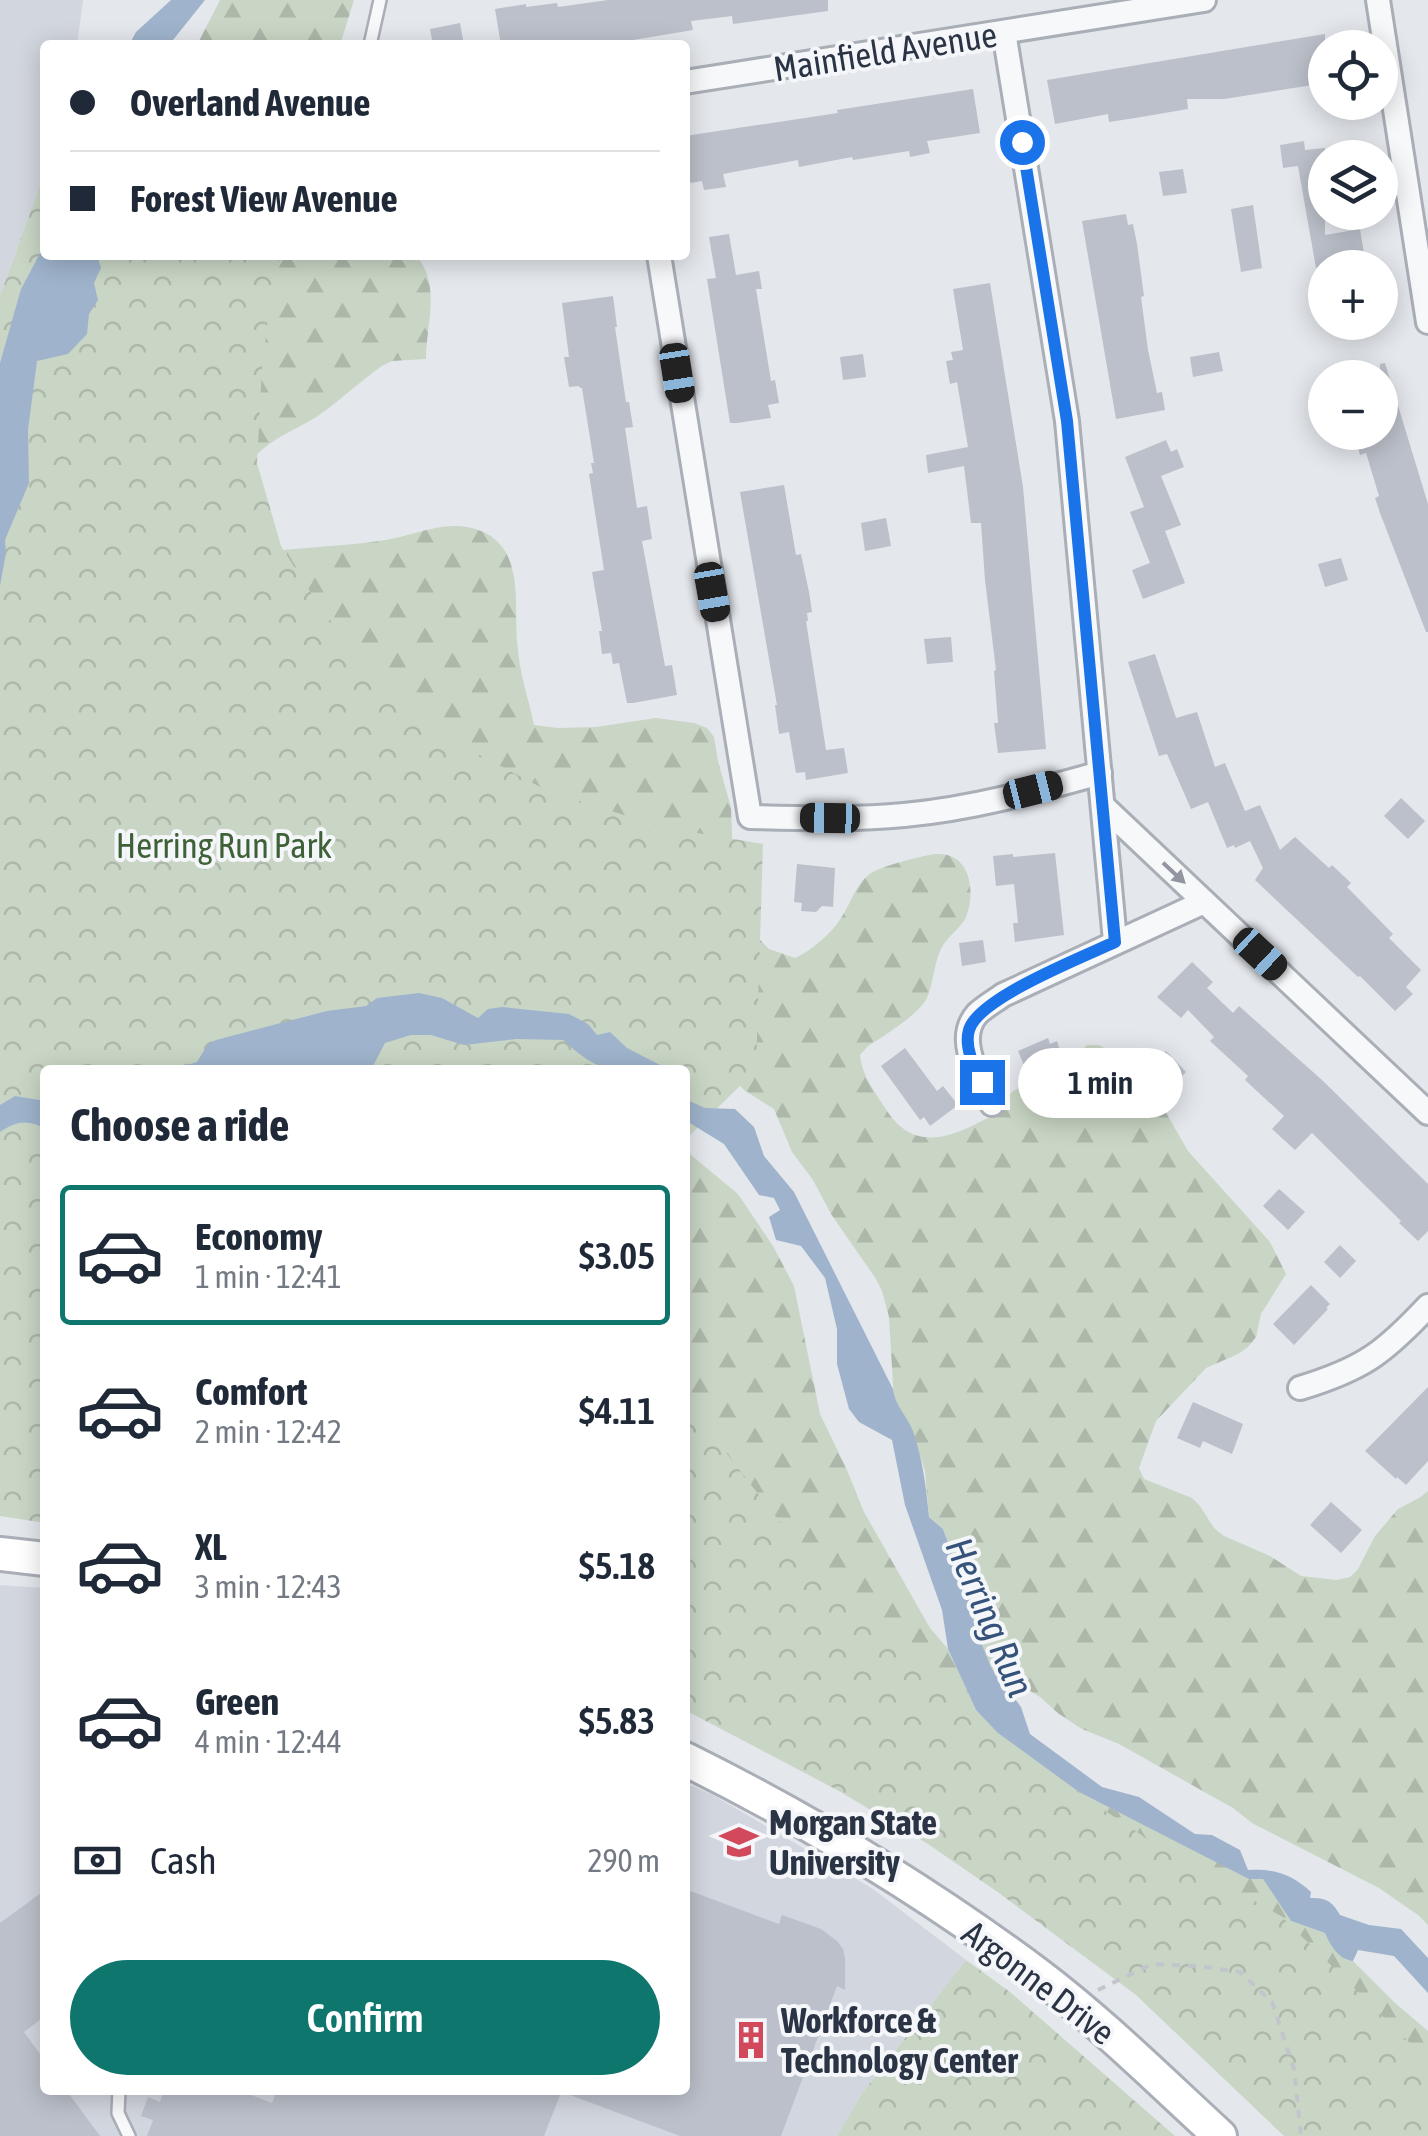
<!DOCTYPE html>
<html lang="en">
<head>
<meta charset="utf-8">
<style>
  :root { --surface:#fff; --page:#f2f2f3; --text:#1f2937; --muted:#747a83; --line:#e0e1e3; --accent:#0f766e }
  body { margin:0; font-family:"Asap Condensed",sans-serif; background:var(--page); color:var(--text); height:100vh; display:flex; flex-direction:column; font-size:38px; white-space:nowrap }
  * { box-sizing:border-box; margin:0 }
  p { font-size:32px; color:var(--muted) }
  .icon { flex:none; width:55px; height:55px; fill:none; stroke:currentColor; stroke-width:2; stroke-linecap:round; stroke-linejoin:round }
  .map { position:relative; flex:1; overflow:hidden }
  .side { position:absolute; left:40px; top:1065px; width:650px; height:1030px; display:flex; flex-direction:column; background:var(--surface); border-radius:10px; box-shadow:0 5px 25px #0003 }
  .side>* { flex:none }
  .guide { position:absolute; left:40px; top:40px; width:650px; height:220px; border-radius:10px; box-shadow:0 5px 25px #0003; display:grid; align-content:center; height:220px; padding:0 30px; background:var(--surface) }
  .controls { position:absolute; left:1308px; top:30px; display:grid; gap:20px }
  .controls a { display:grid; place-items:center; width:90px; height:90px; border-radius:50%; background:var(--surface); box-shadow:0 5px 25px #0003; font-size:50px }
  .end { position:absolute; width:45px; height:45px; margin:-22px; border:12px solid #1a73e8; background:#fff; box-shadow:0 0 0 5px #fff }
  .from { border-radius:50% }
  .bubble { position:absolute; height:70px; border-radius:35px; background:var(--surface); box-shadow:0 5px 25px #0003; font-size:32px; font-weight:600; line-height:70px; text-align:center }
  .car { position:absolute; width:30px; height:60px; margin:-30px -15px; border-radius:12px; box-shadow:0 0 8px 2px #0007; background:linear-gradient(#222 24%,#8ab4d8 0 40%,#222 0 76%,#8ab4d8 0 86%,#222 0) }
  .guide b { display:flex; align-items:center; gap:35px; height:95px; font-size:38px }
  .guide b+b { border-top:2px solid var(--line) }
  .guide i { width:25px; height:25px; background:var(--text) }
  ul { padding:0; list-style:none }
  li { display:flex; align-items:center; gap:30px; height:140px; margin:0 20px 15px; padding:0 10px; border:5px solid transparent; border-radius:10px }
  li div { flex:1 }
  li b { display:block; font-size:38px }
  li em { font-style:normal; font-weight:600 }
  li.selected { border-color:var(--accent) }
  li>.icon { width:90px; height:90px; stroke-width:1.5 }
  h2 { padding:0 30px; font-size:45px; line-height:120px }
  .pay { display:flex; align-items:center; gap:25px; height:110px; padding:0 30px; font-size:38px }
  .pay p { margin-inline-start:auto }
  .action { display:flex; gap:20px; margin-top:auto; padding:20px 30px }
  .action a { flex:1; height:115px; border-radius:60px; background:var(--accent); color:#fff; font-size:40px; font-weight:600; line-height:115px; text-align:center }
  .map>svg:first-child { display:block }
  .built { fill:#d2d6de }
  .forest { fill:url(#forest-firs) }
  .park { fill:url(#park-crowns) }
  .water { fill:#9fb4cc }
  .building { fill:#bbc0ca }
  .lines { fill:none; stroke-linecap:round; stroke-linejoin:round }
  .lane-casing { stroke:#a9aeb7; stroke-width:16 }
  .street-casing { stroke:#a9aeb7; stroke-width:28 }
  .secondary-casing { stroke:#a9aeb7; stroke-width:38 }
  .path { stroke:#c2c5cb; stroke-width:4; stroke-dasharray:8 8; stroke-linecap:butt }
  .lane { stroke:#f7f8fa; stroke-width:11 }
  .street { stroke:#f7f8fa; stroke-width:22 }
  .secondary { stroke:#fff; stroke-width:32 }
  .oneway { fill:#9196a0 }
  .route { stroke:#1a73e8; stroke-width:12 }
  .labels { text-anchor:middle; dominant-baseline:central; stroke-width:8; stroke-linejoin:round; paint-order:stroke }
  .street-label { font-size:35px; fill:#2b3445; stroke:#f4f6f9 }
  .park-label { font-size:35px; fill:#3f6138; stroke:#f4f6f9 }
  .poi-label { font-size:35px; font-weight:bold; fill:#2b3445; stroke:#f4f6f9; text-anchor:start }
  .water-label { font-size:38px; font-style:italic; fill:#34527a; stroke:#f4f6f9 }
</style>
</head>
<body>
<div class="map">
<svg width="1428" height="2136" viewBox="0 0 1428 2136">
  <defs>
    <pattern id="forest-firs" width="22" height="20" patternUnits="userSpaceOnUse" patternTransform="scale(2.5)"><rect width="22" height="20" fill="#c9d6c5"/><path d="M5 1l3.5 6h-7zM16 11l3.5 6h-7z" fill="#adb8ab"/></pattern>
    <pattern id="park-crowns" width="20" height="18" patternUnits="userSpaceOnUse" patternTransform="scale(2.5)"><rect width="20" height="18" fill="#c9d6c5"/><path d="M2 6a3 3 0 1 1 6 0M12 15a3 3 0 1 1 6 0" fill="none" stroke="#adb8ab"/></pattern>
  </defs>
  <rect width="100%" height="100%" fill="#e4e7ec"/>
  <g class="built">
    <path d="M 0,0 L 83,0 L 77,45 L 45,45 L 45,171 L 0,296 Z"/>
    <path d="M 0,1585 L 45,1588 L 45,2090 L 685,2090 L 685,1783 L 713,1795 L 873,1889 L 966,1960 L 861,2095 L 837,2136 L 0,2136 Z"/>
  </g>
  <g class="forest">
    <path d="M 220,0 L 354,0 L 340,45 L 197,45 Z"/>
    <path d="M 117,255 L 415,255 C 442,282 426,325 426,359 L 392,361 L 382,366 C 360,381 341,400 319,415 C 297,430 270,438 253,459 L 258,553 C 298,547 339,547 379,541 C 404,538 430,526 454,526 C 478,526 500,536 509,559 C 520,587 514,621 518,650 C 520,675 529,700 534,725 L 558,728 L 596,727 L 656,718 L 694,723 L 707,728 L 714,737 L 718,761 L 731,808 L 733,858 L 747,916 L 760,940 L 769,949 L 795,958 C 812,950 831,934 841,918 C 852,902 857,878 877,870 C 888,865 924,855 936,854 C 971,852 976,892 966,917 C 961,928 948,936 942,947 C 933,963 933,993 923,1004 C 910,1020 885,1035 868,1046 L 860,1055 C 862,1077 876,1093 887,1111 C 911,1147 942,1141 976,1124 C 983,1120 991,1117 996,1112 C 1004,1104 1007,1094 1017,1089 C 1024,1085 1033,1087 1040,1085 C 1061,1079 1074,1060 1087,1045 L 1099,1045 L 1109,1051 L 1156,1095 L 1188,1151 L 1270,1242 L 1286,1274 L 1261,1314 L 1256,1337 L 1248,1347 L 1238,1354 L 1206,1368 L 1156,1421 L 1139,1468 L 1144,1479 L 1192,1498 L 1200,1506 L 1214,1528 L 1224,1536 L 1270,1556 L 1301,1576 L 1337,1580 L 1350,1577 L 1358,1569 L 1375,1536 L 1398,1509 L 1419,1498 L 1428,1491 L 1428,1925 L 1418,1915 L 1379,1888 L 1252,1823 L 1233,1808 L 1119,1744 L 1082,1729 L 1059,1714 L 1040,1697 L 991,1667 L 974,1628 L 963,1571 L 955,1562 L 943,1529 L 929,1517 L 925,1471 L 911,1427 L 894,1401 L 889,1317 L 882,1291 L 876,1279 L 831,1214 L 813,1180 L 792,1152 L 774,1109 L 744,1090 L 728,1073 L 0,729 Z"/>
    <path d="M 685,1150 L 738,1194 L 773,1246 L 794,1286 L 820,1414 L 847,1470 L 864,1512 L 930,1628 L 948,1649 L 976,1710 L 1079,1792 L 1249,1878 L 1263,1879 L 1291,1921 L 1325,1933 L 1346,1960 L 1353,1961 L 1394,2002 L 1428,2031 L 1428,2136 L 1288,2023 L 685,1703 Z"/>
  </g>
  <g class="park">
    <path d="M 45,171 L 45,255 L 281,255 L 271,294 L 262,368 L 257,463 L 281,546 L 318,604 L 369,672 L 457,743 L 548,791 L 662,827 L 763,844 L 756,1070 L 685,1140 L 685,1070 L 45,1070 L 45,1523 L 0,1516 L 0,296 Z"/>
    <path d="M 685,1400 L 825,1580 L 978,1726 L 1161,1848 L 1281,1916 L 1428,2061 L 1428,2136 L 1284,2136 L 1136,1995 L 999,1893 L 928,1844 L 839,1791 L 685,1710 Z"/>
    <path d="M 966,1960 L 1010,1992 L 1175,2136 L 837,2136 L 861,2095 Z"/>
  </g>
  <g class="water">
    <path d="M 171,0 L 205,0 L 169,45 L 129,45 L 136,32 Z"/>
    <path d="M 45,244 L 45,255 L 97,255 L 101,268 L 94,283 L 98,300 L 89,314 L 87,334 L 68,354 L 37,361 L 28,430 L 29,483 L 5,540 L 6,553 L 0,586 L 0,363 L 21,289 Z"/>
    <path d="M 419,993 L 442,998 L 478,1018 L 488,1009 L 502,1007 L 569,1014 L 588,1024 L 597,1035 L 610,1032 L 627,1048 L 664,1067 L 665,1070 C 614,1070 603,1077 563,1040 L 516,1039 L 464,1045 L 431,1035 L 411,1035 L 385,1043 L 373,1066 L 363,1070 L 254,1070 L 242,1067 L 234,1070 L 171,1070 L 197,1062 L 208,1044 L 216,1040 L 327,1011 L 366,1006 L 377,998 Z"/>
    <path d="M 15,1096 L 45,1101 L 45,1129 C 28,1119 16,1121 0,1132 L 0,1105 Z"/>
    <path d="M 685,1099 L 705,1108 L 735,1109 L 754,1127 L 764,1156 L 794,1192 L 893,1389 C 895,1406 907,1416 913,1431 C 923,1460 926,1487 929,1517 L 943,1529 L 955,1562 L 963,1571 L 975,1628 L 991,1667 L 1021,1707 L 1030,1734 L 1102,1787 L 1139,1797 L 1195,1834 L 1212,1835 L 1240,1850 L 1248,1870 C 1274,1869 1290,1873 1311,1892 L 1310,1898 C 1326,1897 1333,1902 1340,1915 L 1369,1925 L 1401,1929 L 1428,1958 L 1428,1993 L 1394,1956 L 1358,1950 L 1353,1961 C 1339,1960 1330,1945 1325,1933 L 1291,1921 L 1263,1879 L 1249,1879 L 1079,1792 L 998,1733 L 976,1710 L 948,1649 L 942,1610 L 905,1505 L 892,1440 L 859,1422 L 849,1409 L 837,1364 L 837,1329 L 825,1278 L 801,1246 L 776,1240 L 769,1217 L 780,1210 L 774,1198 L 759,1195 L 724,1144 L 685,1120 Z"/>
  </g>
  <g class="building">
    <path d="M 608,0 L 828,0 L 828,11 L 733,24 L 732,16 L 691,21 L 693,30 L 603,45 L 501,45 L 495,9 L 526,4 L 526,7 L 557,3 L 558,7 Z"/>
    <path d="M 460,23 L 464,45 L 433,45 L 430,29 Z"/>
    <path d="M 1325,34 L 1325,83 L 1224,99 L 1187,99 L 1188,109 L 1135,118 L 1109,122 L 1108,114 L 1055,124 L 1047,80 Z"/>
    <path d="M 973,89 L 980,133 L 927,141 L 930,153 L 910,157 L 909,151 L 853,160 L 852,157 L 799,167 L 798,160 L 723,174 L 726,187 L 704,190 L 702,181 L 691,183 L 685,170 L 685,136 L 838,113 L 837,110 Z"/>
    <path d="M 1304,141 L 1305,150 L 1325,148 L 1325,235 L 1360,229 L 1365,260 L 1316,268 L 1298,166 L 1283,168 L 1280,145 Z"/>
    <path d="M 1183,169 L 1187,193 L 1163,196 L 1159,172 Z"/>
    <path d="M 1253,205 L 1262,268 L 1241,272 L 1231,209 Z"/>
    <path d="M 1126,214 L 1128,225 L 1133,224 L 1137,244 L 1144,296 L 1141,297 L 1148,350 L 1157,393 L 1162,392 L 1165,410 L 1116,419 L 1082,221 Z"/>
    <path d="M 729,234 L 736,275 L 759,271 L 762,289 L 756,289 L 771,381 L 775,380 L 779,403 L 768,405 L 771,418 L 737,423 L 730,423 L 707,279 L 716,278 L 709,237 Z"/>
    <path d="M 990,283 L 1023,487 L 1046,749 L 998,753 L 994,723 L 998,723 L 994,671 L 996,670 L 985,580 L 981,523 L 971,523 L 964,466 L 928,473 L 926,455 L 968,447 L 957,382 L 950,384 L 946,361 L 953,360 L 951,352 L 963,350 L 953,289 Z"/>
    <path d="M 613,296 L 617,327 L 615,327 L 626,402 L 629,402 L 633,427 L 625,428 L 637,508 L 647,506 L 652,539 L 642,541 L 665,666 L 672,665 L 677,695 L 633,703 L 627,703 L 619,663 L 613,664 L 611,653 L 602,654 L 599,631 L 602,631 L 592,572 L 604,570 L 589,474 L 593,473 L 591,463 L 594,463 L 582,388 L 580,388 L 579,386 L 569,387 L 564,357 L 569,357 L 562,303 Z"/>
    <path d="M 1219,352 L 1223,371 L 1193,377 L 1190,357 Z"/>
    <path d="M 863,354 L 866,377 L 843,380 L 840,357 Z"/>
    <path d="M 1385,363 L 1428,504 L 1428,632 L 1426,632 L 1380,513 L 1375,498 L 1379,496 L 1366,453 L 1360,455 L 1354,432 L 1380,432 L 1380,364 Z"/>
    <path d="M 1166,440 L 1171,452 L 1177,449 L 1184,467 L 1161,476 L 1181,525 L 1165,531 L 1185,583 L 1143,599 L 1132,570 L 1150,563 L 1130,512 L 1144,507 L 1125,457 Z"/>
    <path d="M 784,485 L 796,555 L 801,554 L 809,592 L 812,612 L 807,613 L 808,621 L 806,621 L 826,750 L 844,748 L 848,773 L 806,780 L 805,772 L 796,773 L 789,732 L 779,734 L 775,705 L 777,705 L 740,492 Z"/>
    <path d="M 886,518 L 891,546 L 865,551 L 861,523 Z"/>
    <path d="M 1341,558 L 1348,580 L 1325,587 L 1318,564 Z"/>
    <path d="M 951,637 L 953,662 L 927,664 L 924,639 Z"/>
    <path d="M 1155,654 L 1176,718 L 1197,712 L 1215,767 L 1225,763 L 1245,811 L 1260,805 L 1280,850 L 1295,837 L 1329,868 L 1332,865 L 1351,883 L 1347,887 L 1393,934 L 1389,938 L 1421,970 L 1406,987 L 1413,994 L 1395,1011 L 1360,976 L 1358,977 L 1255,880 L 1263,868 L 1250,841 L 1235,848 L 1234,845 L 1227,848 L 1208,802 L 1191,809 L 1167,754 L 1159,756 L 1128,662 Z"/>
    <path d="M 1401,798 L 1425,821 L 1408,839 L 1384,816 Z"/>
    <path d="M 1055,853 L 1064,935 L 1015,942 L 1013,923 L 1018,923 L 1014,884 L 996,886 L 993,856 L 1013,854 L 1013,857 Z"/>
    <path d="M 797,864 L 835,868 L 833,907 L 822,906 L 816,912 L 801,911 L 802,903 L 794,902 Z"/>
    <path d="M 983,940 L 986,962 L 962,966 L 959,943 Z"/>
    <path d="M 1192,962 L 1213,982 L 1207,988 L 1233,1013 L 1239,1006 L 1322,1080 L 1428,1184 L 1428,1231 L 1418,1241 L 1399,1223 L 1401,1221 L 1312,1133 L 1295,1150 L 1272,1129 L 1284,1116 L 1245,1080 L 1248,1076 L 1210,1041 L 1214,1037 L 1188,1010 L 1181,1018 L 1157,997 Z"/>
    <path d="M 1048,1038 L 1050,1044 L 1057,1041 L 1063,1060 L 1044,1068 L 1041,1061 L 1025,1068 L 1018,1051 Z"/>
    <path d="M 905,1048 L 937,1091 L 943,1086 L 958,1105 L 930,1126 L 924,1117 L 920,1120 L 881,1066 Z"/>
    <path d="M 1166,1051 L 1186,1072 L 1172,1087 L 1151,1066 Z"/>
    <path d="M 1279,1189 L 1305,1212 L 1288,1230 L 1263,1206 Z"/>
    <path d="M 1340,1245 L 1356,1261 L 1340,1278 L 1324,1262 Z"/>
    <path d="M 1311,1285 L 1330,1304 L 1326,1308 L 1328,1309 L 1294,1345 L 1273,1324 Z"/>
    <path d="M 1428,1387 L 1428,1461 L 1406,1485 L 1397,1477 L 1396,1479 L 1365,1451 Z"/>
    <path d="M 1193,1402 L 1243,1424 L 1232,1454 L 1203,1441 L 1200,1448 L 1177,1438 Z"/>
    <path d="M 1331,1502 L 1362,1530 L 1341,1553 L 1310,1525 Z"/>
    <path d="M 685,1889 L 779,1924 L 782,1915 L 821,1929 L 837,1941 L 843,1949 L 845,1958 L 845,1990 L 837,1986 L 781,2136 L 680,2136 L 562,2092 L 563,2090 L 685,2090 Z"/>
    <path d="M 45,1890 L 45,2016 L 24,2032 L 45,2061 L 45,2090 L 66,2090 L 100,2136 L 0,2136 L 0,1923 Z"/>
    <path d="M 164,2090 L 238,2090 L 272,2103 L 277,2090 L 562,2090 L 544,2136 L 147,2136 L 153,2120 L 141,2116 L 148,2097 L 160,2102 Z"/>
  </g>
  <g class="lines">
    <g class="lane-casing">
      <g id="lane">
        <path d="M 370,45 L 380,0"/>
        <path d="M 119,2090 L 118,2113 L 129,2136"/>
      </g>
    </g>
    <g class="street-casing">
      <g id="street">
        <path d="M 1378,0 L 1428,322"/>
        <path d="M 1004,32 L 1067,421 L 1115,941"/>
        <path d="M 685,82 L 1204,0"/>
        <path d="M 659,255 L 750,817 C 802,818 853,820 904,815 C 971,809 1036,791 1100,773"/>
        <path d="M 1103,806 L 1428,1113"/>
        <path d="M 992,1104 C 980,1079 954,1040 977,1014 C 984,1007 995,1001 1003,995 L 1204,902"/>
        <path d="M 1300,1388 C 1363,1369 1384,1353 1428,1306"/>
      </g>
    </g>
    <g class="secondary-casing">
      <g id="secondary">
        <path d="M 0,1554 L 45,1559"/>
        <path d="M 685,1759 C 808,1820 927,1892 1037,1974 C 1102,2023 1160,2081 1220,2136"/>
      </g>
    </g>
    <path class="path" d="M 1098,1990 L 1152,1964 L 1197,1966 L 1240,1972 L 1272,2002 L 1294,2069 L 1301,2136"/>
    <use href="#lane" class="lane"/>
    <use href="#street" class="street"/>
    <use href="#secondary" class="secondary"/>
  </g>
  <defs><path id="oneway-solid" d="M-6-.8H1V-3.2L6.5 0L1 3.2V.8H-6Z" transform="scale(2.5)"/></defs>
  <use class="oneway" href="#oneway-solid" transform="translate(1174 873) rotate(43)"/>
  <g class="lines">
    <path class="route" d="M 982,1082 C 974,1067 964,1047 969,1030 C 978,998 1083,957 1115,942 L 1067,421 L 1022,142"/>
  </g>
  <defs>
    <g id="university-bare" transform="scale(3)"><path d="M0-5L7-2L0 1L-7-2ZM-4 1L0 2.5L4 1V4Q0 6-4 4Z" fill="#d1495b" stroke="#f4f6f9" stroke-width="2.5" paint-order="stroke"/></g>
    <g id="building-bare" transform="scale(3)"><path d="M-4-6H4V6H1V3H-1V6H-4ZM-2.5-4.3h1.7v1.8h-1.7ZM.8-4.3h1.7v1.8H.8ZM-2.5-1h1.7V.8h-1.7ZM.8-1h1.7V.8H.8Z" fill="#d1495b" stroke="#f4f6f9" stroke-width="2.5" paint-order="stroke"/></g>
  </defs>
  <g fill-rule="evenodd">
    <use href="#university-bare" x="739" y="1842"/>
    <use href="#building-bare" x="751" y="2040"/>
  </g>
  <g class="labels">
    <g class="street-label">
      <text transform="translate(885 51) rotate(-9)">Mainfield Avenue</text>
      <text transform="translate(1039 1982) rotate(37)">Argonne Drive</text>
    </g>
    <g class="park-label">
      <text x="224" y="845">Herring Run Park</text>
    </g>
    <g class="poi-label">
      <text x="769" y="1822">Morgan State<tspan x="769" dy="40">University</tspan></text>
      <text x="781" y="2020">Workforce &amp;<tspan x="781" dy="40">Technology Center</tspan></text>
    </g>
    <g class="water-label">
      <text transform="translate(990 1617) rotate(67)">Herring Run</text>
    </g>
  </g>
</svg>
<div class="controls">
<a><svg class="icon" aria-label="locate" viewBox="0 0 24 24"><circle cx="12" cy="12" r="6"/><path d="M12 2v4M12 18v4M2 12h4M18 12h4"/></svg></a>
<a><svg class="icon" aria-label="layers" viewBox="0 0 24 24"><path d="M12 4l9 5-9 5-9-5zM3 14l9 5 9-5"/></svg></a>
<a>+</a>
<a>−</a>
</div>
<i class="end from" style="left:1022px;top:142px"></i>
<i class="end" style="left:982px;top:1082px"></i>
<div class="bubble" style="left:1018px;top:1048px;width:165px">1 min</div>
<i class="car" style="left:677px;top:373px;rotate:171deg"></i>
<i class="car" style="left:712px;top:592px;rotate:170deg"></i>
<i class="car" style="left:1033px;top:790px;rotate:76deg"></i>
<i class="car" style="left:830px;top:818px;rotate:271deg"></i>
<i class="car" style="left:1260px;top:954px;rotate:133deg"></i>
<div class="guide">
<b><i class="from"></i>Overland Avenue</b>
<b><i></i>Forest View Avenue</b>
</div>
<section class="side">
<h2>Choose a ride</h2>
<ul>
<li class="selected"><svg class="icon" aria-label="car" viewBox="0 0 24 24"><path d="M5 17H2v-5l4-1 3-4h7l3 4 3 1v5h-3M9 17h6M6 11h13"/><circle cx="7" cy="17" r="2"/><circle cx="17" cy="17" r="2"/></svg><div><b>Economy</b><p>1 min · 12:41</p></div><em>$3.05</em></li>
<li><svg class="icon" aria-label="car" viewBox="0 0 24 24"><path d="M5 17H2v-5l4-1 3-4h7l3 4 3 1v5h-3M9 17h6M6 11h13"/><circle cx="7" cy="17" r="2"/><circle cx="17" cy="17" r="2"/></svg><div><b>Comfort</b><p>2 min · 12:42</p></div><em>$4.11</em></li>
<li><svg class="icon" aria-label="car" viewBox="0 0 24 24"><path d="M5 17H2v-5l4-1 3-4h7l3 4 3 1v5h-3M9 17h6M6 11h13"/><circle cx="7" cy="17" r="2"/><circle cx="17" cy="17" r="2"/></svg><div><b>XL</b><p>3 min · 12:43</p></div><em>$5.18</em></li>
<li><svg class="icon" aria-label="car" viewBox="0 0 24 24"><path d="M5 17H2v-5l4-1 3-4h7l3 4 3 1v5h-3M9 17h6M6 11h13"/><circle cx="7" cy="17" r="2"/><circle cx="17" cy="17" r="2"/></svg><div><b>Green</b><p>4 min · 12:44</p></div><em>$5.83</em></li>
</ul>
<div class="pay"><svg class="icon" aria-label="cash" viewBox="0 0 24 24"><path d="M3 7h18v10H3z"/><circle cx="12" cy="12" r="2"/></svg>Cash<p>290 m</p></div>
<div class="action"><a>Confirm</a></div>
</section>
</div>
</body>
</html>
